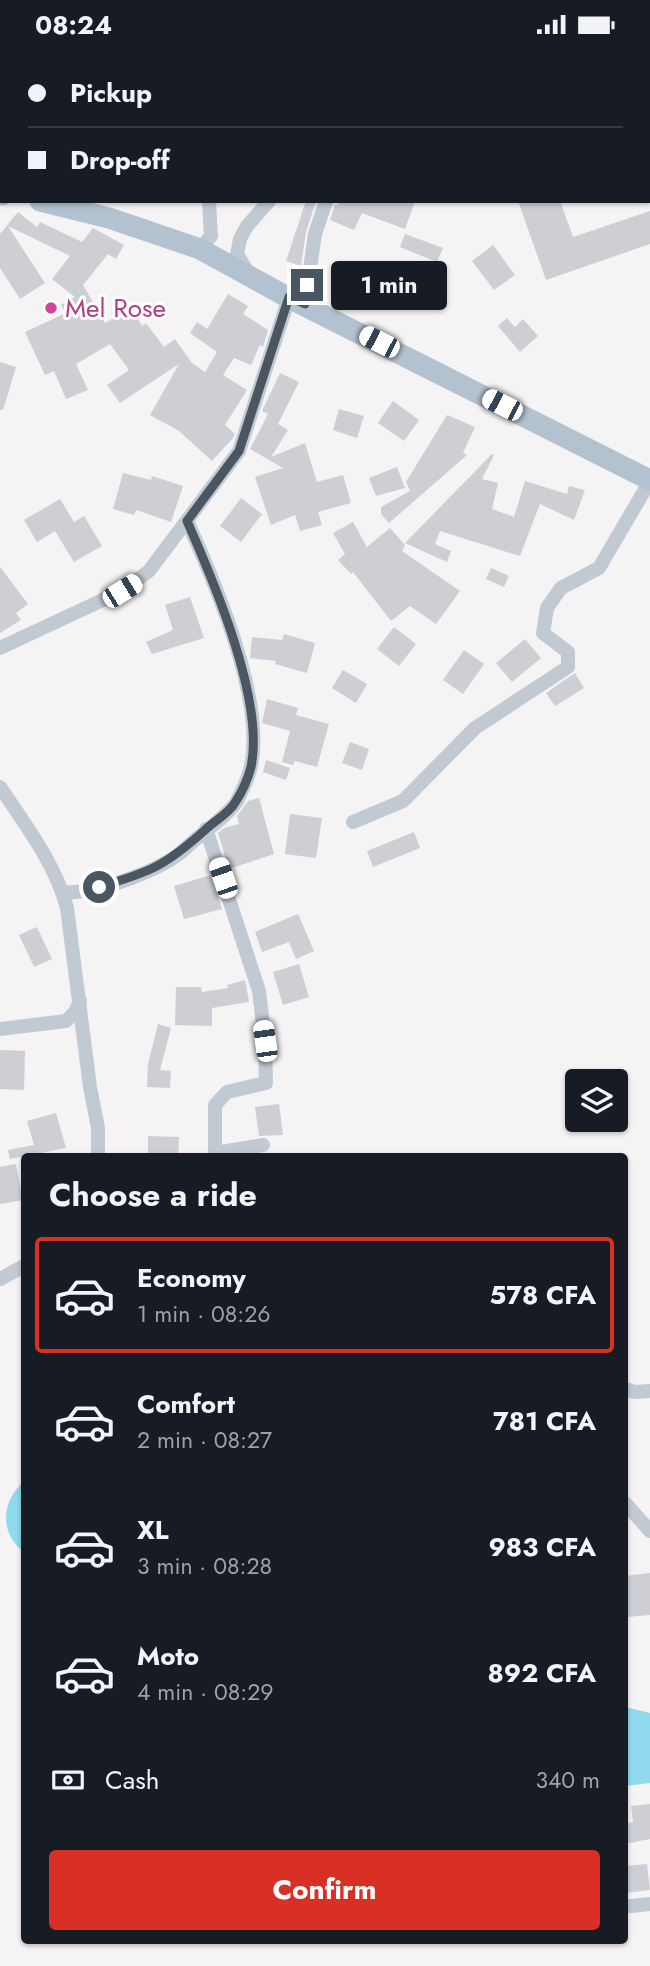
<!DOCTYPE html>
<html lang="en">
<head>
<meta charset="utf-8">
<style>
  :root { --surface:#171b24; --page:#20242c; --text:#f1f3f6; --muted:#9ea1a6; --line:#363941; --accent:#d93025 }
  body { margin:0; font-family:Jost,sans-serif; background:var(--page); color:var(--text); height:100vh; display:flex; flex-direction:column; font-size:26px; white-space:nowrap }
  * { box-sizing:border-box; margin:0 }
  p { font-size:23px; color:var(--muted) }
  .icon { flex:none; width:38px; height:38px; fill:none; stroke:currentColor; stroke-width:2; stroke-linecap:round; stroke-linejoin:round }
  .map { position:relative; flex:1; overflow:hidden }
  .sheet { position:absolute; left:21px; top:1104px; width:607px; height:791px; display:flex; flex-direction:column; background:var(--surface); border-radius:7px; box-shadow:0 2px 5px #0004 }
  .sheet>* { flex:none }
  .banner { position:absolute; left:0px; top:0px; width:651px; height:154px; box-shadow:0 2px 5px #0004; display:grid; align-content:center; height:154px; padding:0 28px; background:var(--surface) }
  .buttons { position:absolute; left:565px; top:1020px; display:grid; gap:14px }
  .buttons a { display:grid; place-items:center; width:63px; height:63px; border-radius:7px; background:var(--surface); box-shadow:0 2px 5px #0004; font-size:35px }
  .end { position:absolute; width:32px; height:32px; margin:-16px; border:9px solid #4a5661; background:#fff; box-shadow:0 0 0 4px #fff }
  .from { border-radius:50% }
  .bubble { position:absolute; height:49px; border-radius:7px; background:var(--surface); box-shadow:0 2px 5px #0004; font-size:23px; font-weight:700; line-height:49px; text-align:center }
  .car { position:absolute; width:21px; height:42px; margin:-21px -10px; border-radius:9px; box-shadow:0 0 5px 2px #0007; background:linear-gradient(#fff 24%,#345 0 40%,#fff 0 76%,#345 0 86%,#fff 0) }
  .banner b { display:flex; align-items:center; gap:24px; height:66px; font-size:26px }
  .banner b+b { border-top:2px solid var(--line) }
  .banner i { width:18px; height:18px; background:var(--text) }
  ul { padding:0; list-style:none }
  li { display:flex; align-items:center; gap:21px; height:116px; margin:0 14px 10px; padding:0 14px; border:4px solid transparent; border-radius:7px }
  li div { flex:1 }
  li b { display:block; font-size:26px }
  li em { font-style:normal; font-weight:700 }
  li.current { border-color:var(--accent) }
  li>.icon { width:63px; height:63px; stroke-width:1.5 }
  h2 { padding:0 28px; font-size:32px; line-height:84px }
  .pay { display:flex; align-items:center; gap:18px; height:77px; padding:0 28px; font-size:26px }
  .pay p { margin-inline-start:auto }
  .action { display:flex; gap:14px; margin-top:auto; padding:14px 28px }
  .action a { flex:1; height:80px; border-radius:7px; background:var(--accent); color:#fff; font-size:28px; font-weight:700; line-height:80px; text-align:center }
  .status { display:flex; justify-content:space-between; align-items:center; height:49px; padding:0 35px; background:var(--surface); direction:ltr }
  .status svg { height:19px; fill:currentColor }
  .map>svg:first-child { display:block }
  .water { fill:#90daee }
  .building { fill:#cdcfd5 }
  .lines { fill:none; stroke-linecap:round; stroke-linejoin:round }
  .street { stroke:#c1cad2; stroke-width:14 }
  .primary { stroke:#b3c2d1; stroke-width:21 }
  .route { stroke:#4a5661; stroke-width:9 }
  .hotel-dot { fill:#d1479c; stroke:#fff; stroke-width:2.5 }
  .labels { text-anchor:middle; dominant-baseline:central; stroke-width:6; stroke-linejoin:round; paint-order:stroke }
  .hotel-label { font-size:26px; fill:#b23c85; stroke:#fff; text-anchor:start }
</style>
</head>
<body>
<div class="status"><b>08:24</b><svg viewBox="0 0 49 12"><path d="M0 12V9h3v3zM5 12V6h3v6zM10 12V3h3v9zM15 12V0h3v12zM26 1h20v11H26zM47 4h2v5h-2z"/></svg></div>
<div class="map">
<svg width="650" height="1917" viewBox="0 0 650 1917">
  <rect width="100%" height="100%" fill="#f5f3f3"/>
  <g class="water">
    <path d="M 24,1432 L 24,1503 C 0,1485 0,1454 24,1432 Z"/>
    <path d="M 625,1658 L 650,1664 L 650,1734 L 625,1737 Z"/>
  </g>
  <g class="building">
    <path d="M 306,152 L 316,152 L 306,183 L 301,217 L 286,212 Z"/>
    <path d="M 335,152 L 415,152 L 405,180 L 362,164 L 354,181 L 330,171 L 335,156 L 340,156 Z"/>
    <path d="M 518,152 L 560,152 L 573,188 L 650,162 L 650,195 L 546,231 Z"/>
    <path d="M 18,163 L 37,178 L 40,173 L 82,193 L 93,179 L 124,196 L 116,210 L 108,205 L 83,236 L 105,274 L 132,259 L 142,277 L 146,274 L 164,298 L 175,290 L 192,314 L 205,323 L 217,303 L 190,284 L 197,273 L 207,280 L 228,245 L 248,257 L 243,265 L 268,281 L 263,298 L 260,296 L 251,316 L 234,309 L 223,326 L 247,341 L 225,376 L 235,385 L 233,389 L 212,412 L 179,382 L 150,366 L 179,315 L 120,354 L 107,336 L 129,321 L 110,295 L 76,315 L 88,341 L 66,350 L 54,322 L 45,326 L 25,283 L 66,264 L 61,256 L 75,248 L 52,230 L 70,207 L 8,177 L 45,234 L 20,250 L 0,219 L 0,185 Z"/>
    <path d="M 405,185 L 443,199 L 437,213 L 400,198 Z"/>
    <path d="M 493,196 L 515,226 L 494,241 L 472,212 Z"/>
    <path d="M 507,269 L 515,278 L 523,270 L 538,287 L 520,303 L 498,277 Z"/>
    <path d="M 0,313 L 16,318 L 3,361 L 0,361 Z"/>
    <path d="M 280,324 L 299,333 L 278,375 L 288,381 L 271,408 L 305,394 L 317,433 L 343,426 L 351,454 L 318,463 L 322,476 L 300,482 L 295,466 L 271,476 L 255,428 L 283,419 L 250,400 L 268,365 L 262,362 Z"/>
    <path d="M 393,352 L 419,371 L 404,392 L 378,374 Z"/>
    <path d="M 339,360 L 364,367 L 357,389 L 333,381 Z"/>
    <path d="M 447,366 L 475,378 L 463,404 L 467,406 L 389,474 L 381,465 L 381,458 L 410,442 L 406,433 Z"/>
    <path d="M 492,405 L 494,406 L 482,430 L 498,434 L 492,460 L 514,468 L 525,432 L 567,445 L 569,437 L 585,441 L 574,471 L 540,455 L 520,507 L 440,482 L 435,495 L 451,502 L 447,513 L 405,494 Z"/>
    <path d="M 397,418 L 405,439 L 376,447 L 369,429 Z"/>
    <path d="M 123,424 L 151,431 L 152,427 L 183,437 L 171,473 L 136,461 L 134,466 L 113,460 Z"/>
    <path d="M 241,449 L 262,465 L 241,493 L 220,477 Z"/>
    <path d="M 60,450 L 74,473 L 84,467 L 102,497 L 74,513 L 55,482 L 37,493 L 24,471 Z"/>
    <path d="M 353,473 L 367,498 L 390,479 L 405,496 L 402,502 L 460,542 L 436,575 L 410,557 L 391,572 L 353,523 L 351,525 L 338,511 L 345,505 L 333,484 Z"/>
    <path d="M 0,518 L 28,555 L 16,564 L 21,571 L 0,584 Z"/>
    <path d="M 491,519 L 509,527 L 504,538 L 486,530 Z"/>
    <path d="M 190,548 L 204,589 L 152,605 L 146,593 L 173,581 L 165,556 Z"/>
    <path d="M 394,578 L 416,595 L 399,617 L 377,600 Z"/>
    <path d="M 284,585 L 315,594 L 307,624 L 275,615 L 276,612 L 250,609 L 252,588 L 282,591 Z"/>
    <path d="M 525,590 L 541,609 L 512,633 L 496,614 Z"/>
    <path d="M 464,601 L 484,615 L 463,645 L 443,631 Z"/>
    <path d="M 343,621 L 367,635 L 356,654 L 332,639 Z"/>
    <path d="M 575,624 L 584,639 L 555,657 L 546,644 Z"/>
    <path d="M 267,650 L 298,659 L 296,666 L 329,675 L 317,718 L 295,712 L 293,716 L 282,713 L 290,682 L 262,674 Z"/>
    <path d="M 350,693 L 369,700 L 362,721 L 342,714 Z"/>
    <path d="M 266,711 L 290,719 L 286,731 L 263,723 Z"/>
    <path d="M 259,749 L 274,805 L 229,820 L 218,784 L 224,779 L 239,775 L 237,767 L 248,752 Z"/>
    <path d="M 290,765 L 322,769 L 316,809 L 285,805 Z"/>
    <path d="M 414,783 L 420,799 L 373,818 L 367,802 Z"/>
    <path d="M 211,826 L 222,860 L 184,870 L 174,837 Z"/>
    <path d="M 298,865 L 314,902 L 296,910 L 289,893 L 262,903 L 255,883 Z"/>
    <path d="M 37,878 L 52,910 L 34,918 L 19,886 Z"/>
    <path d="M 299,915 L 309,948 L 283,956 L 273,923 Z"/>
    <path d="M 245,931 L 249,953 L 212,959 L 212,977 L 175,976 L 176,938 L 201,938 L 202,943 L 228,939 L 227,936 Z"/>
    <path d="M 158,975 L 171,979 L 160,1021 L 171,1022 L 170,1039 L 147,1038 L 148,1015 Z"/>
    <path d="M 0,1001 L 25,1002 L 24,1041 L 0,1040 Z"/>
    <path d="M 279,1055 L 283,1086 L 259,1087 L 255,1058 Z"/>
    <path d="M 56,1064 L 66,1099 L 10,1110 L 8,1101 L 34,1096 L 27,1072 Z"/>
    <path d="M 148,1087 L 179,1088 L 178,1108 L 148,1108 Z"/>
    <path d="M 16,1115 L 23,1151 L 0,1155 L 0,1118 Z"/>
    <path d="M 650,1524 L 650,1566 L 628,1568 L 625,1527 Z"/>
    <path d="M 650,1755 L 650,1790 L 625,1795 L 625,1775 L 633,1773 L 631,1757 Z"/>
    <path d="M 647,1815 L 650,1841 L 625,1844 L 625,1817 Z"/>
  </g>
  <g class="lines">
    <g class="street">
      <path d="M 225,2 L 225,0"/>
      <path d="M 200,200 L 211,187 L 209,152"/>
      <path d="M 249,225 L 237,205 L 240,190 L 247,177 L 269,152"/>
      <path d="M 305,255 L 315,185 L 326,152"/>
      <path d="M 0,599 L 122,542 L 149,522 L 239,402 L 289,249"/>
      <path d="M 0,738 C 25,775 56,816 67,859 L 90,1038 L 98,1079 L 98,1108"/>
      <path d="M 353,773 L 403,752 L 475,679 L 568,618 L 568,603 L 543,584 L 547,559 L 561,539 L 599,519 L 650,432"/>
      <path d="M 206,780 L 259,942 L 265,992 L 266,1034 L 227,1043 L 215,1056 L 215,1104 L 263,1096"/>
      <path d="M 63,843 C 95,846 163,821 186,799 C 199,786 229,766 237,752 C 242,742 249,728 251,717 C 265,651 215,533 187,472"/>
      <path d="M 0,980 L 66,972 L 75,963 L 80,952"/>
      <path d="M 0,1230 L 24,1217"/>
      <path d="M 625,1340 L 635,1343 L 650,1342"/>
      <path d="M 625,1454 L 650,1482"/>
      <path d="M 631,1857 L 650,1855"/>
    </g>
    <g class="primary">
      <path d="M 0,146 L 2,146"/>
      <path d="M 40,152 L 109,169 L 200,200 L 289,249 L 650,431"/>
    </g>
  </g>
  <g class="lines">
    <path class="route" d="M 99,838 C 150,823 165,817 205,781 C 214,772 230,764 236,752 C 242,743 248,729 251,718 C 265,652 214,533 187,472 L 239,402 L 289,248 L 305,255 L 307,236"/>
  </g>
  <circle class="hotel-dot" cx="51" cy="259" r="7"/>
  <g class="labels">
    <g class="hotel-label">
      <text x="65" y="259">Mel Rose</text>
    </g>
  </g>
</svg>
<div class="buttons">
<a><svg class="icon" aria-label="layers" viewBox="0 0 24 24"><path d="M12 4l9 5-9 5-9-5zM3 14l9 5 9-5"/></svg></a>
</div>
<i class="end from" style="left:99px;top:838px"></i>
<i class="end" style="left:307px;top:236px"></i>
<div class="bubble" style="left:331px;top:212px;width:116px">1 min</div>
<i class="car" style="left:379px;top:293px;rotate:297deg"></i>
<i class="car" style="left:502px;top:356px;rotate:297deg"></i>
<i class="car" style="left:122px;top:542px;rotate:58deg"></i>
<i class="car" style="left:223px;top:829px;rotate:341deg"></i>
<i class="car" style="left:265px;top:992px;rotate:352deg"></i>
<div class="banner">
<b><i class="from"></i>Pickup</b>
<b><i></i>Drop-off</b>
</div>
<section class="sheet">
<h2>Choose a ride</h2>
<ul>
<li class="current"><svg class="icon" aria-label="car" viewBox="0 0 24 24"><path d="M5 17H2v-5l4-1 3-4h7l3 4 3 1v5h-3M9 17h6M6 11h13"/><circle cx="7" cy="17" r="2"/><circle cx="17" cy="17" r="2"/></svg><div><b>Economy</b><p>1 min · 08:26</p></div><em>578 CFA</em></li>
<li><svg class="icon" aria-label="car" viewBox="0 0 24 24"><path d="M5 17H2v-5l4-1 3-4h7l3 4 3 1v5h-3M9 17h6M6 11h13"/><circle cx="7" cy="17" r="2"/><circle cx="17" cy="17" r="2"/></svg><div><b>Comfort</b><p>2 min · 08:27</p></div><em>781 CFA</em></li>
<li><svg class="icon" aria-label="car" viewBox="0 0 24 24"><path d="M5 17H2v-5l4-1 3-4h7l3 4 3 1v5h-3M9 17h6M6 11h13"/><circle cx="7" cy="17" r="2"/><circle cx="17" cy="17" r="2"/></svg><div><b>XL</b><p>3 min · 08:28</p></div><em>983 CFA</em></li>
<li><svg class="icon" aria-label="car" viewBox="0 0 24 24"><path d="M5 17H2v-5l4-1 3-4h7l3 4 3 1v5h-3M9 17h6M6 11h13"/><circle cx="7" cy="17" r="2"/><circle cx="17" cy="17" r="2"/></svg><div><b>Moto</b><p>4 min · 08:29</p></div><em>892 CFA</em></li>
</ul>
<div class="pay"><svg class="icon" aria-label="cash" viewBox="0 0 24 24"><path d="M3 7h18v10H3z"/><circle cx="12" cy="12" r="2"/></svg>Cash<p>340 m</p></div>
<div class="action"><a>Confirm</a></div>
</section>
</div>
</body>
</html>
